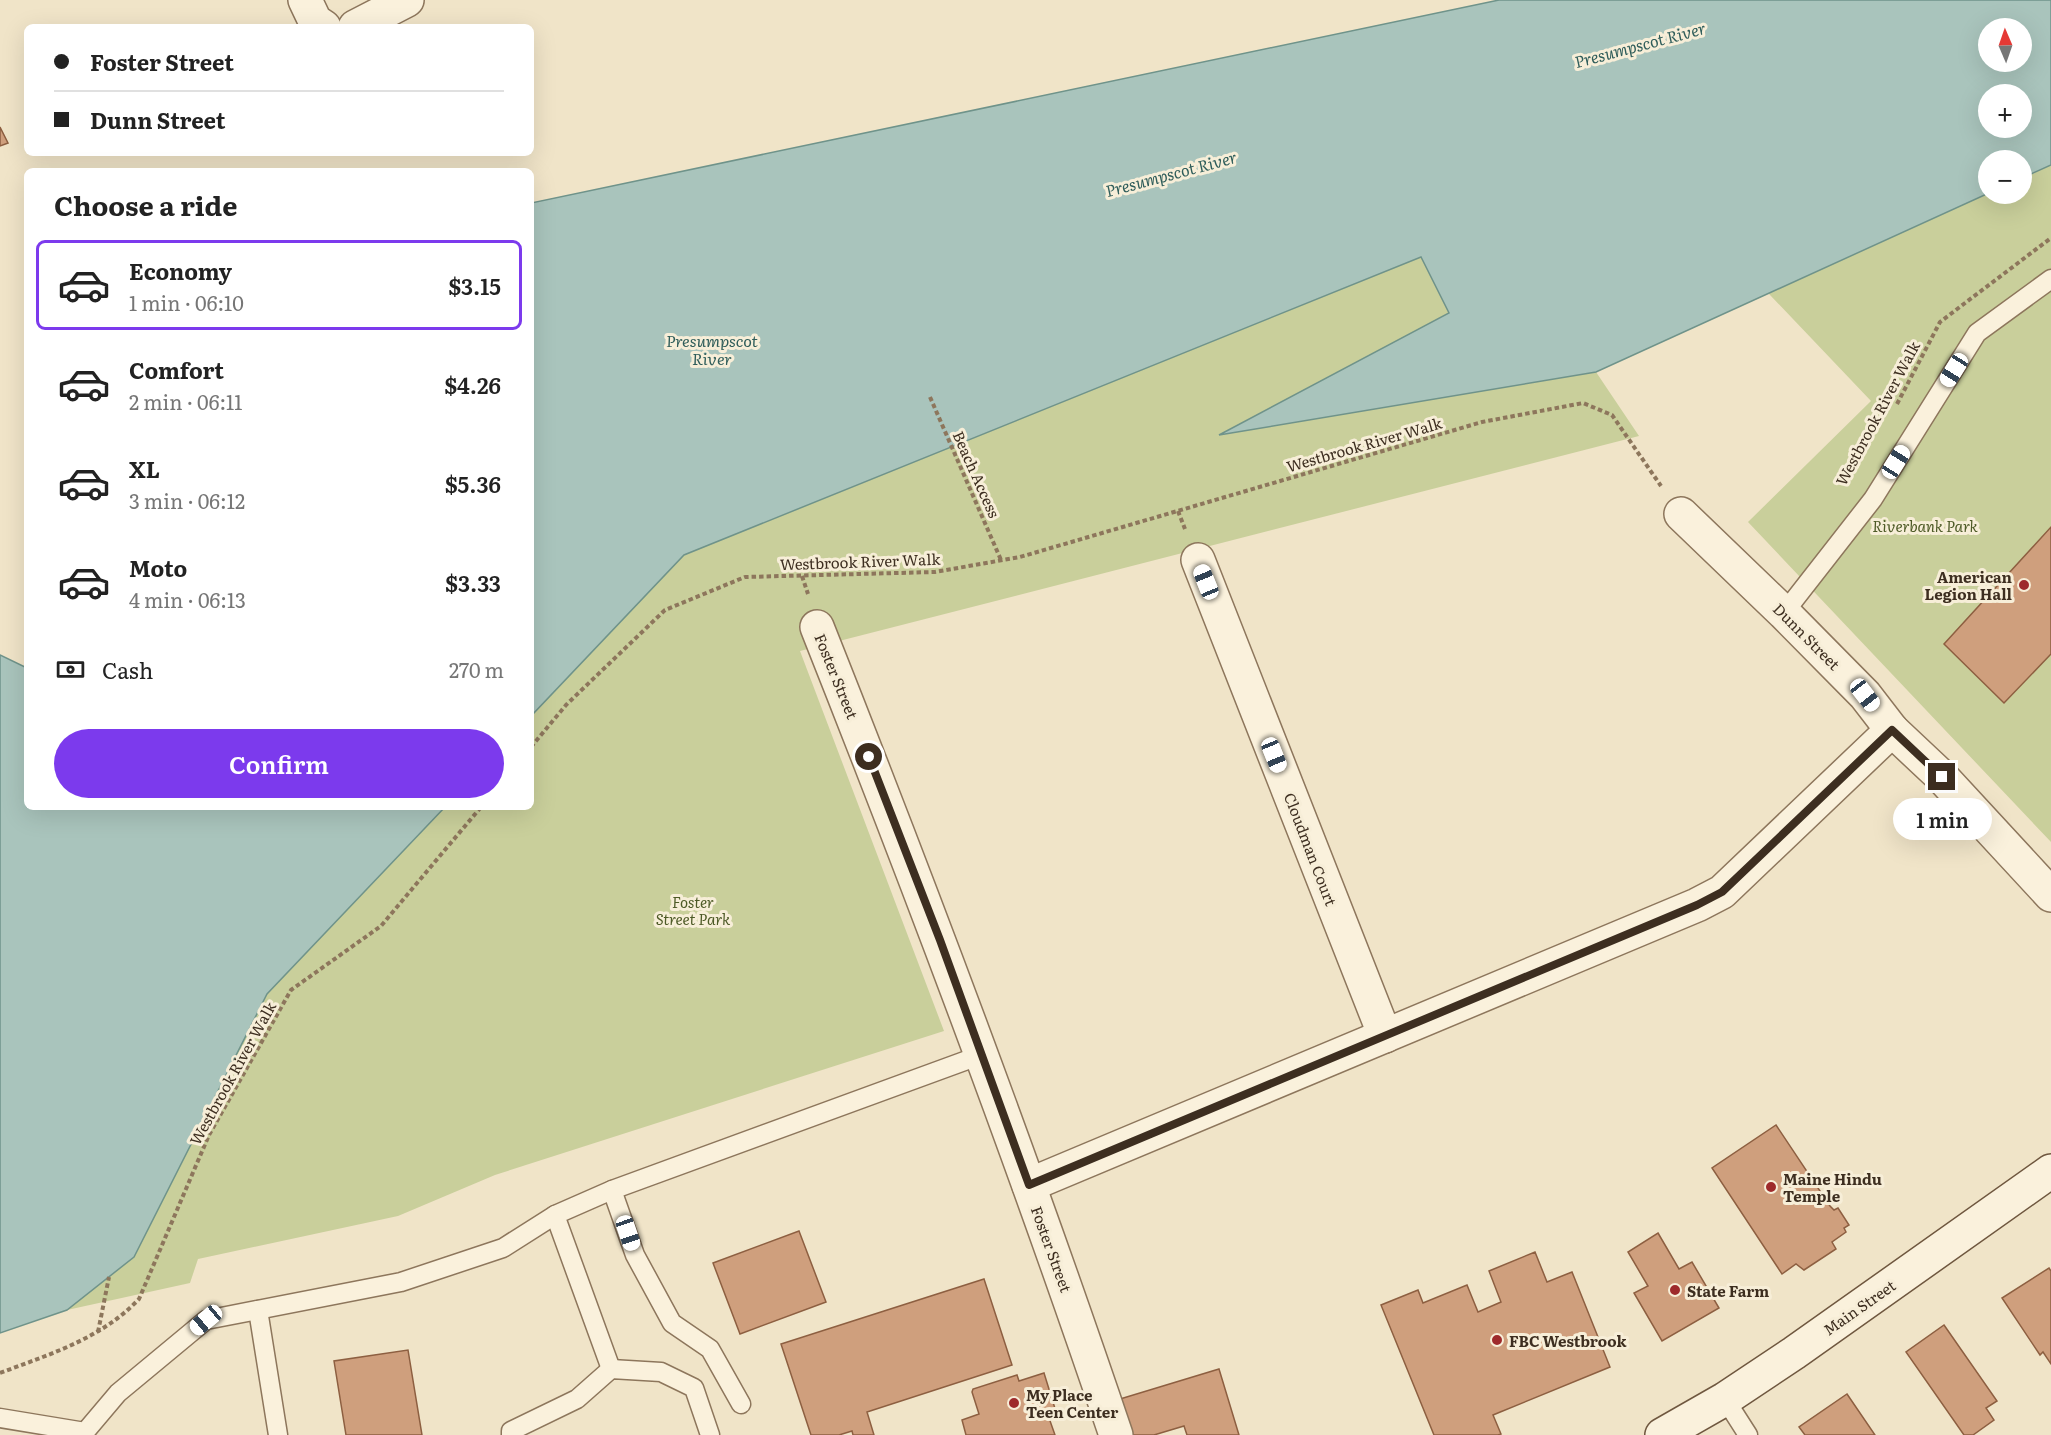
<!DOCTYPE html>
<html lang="en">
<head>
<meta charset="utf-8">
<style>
  :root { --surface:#fff; --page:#f2f2f2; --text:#222; --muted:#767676; --line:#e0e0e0; --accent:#7c3aed }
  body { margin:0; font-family:Literata,serif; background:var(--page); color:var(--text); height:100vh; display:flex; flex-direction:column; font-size:22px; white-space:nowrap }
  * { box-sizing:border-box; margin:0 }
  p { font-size:20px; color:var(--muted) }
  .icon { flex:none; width:33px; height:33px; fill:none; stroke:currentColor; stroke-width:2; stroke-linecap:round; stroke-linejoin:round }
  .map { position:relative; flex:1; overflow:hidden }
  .panel { position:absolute; left:24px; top:168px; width:510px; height:642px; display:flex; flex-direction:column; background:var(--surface); border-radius:9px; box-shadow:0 6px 24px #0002 }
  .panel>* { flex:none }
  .hud { position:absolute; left:24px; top:24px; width:510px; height:132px; border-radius:9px; box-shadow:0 6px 24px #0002; display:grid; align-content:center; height:132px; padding:0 30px; background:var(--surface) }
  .needle { width:39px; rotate:358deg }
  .tools { position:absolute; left:1978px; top:18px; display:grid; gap:12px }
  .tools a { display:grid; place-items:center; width:54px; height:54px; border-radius:50%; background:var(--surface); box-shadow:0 6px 24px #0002; font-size:30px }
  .end { position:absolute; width:27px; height:27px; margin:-14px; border:8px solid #3d2e20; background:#fff; box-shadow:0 0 0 3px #fff }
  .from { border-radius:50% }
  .bubble { position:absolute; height:42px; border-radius:21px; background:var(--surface); box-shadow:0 6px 24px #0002; font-size:20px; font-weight:600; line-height:42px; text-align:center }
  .car { position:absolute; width:18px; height:36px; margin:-18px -9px; border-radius:8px; box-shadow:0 0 4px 2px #0007; background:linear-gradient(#fff 24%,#345 0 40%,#fff 0 76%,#345 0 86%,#fff 0) }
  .hud b { display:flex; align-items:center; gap:21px; height:57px; font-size:22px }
  .hud b+b { border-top:2px solid var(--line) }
  .hud i { width:15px; height:15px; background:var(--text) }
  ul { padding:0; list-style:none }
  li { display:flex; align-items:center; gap:18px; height:90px; margin:0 12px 9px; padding:0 18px; border:3px solid transparent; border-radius:9px }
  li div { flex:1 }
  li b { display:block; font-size:22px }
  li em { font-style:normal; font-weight:600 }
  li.on { border-color:var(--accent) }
  li>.icon { width:54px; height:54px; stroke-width:1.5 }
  h2 { padding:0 30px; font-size:27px; line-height:72px }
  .pay { display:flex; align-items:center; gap:15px; height:66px; padding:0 30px; font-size:22px }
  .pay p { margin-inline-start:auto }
  .button { display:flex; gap:12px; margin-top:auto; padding:12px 30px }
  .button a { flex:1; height:69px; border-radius:36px; background:var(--accent); color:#fff; font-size:24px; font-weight:600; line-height:69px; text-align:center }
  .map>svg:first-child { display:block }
  .green { fill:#c9cf9b }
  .water { fill:#a9c4bc; stroke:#6f938a; stroke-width:1.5; fill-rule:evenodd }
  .building { fill:#cf9f7d; stroke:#8d5f41; stroke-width:1.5 }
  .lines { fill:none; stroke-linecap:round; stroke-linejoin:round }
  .service-casing { stroke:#8d765c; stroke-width:21 }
  .minor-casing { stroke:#8d765c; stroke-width:36 }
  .secondary-casing { stroke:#6f573f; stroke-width:36 }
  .path { stroke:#8d765c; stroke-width:4; stroke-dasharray:4.5 3; stroke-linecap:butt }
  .service { stroke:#faf1dc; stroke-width:18 }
  .minor { stroke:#faf1dc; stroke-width:33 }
  .secondary { stroke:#faf1dc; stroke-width:33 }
  .route { stroke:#3d2e20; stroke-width:8 }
  .poi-dot { fill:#9e2a2b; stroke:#f7eed8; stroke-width:2 }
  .labels { text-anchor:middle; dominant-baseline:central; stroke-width:6; stroke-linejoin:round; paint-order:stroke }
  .street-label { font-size:15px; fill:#3d2e20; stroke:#f7eed8 }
  .park-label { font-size:15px; font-style:italic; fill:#4d5a26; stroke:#f7eed8 }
  .poi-label { font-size:15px; font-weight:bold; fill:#3d2e20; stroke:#f7eed8; text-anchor:start }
  .water-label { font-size:16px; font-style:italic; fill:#2f5d5a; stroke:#f7eed8 }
</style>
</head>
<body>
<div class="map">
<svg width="2051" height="1435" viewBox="0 0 2051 1435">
  <rect width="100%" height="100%" fill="#f0e4c8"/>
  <g class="green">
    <path d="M 2051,156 L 2051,842 L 1748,522 L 1871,401 L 1751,275 L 1989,182 L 1989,194 L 2022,194 L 2022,169 Z"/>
    <path d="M 1421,257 L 1450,313 L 1221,434 L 1596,372 L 1639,436 L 800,651 L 944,1031 L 495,1175 L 398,1216 L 198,1259 L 190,1283 L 67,1310 L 134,1257 L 267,994 L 445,807 L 531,807 L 531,716 L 684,555 Z"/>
  </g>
  <g class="water">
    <path d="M 1499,0 L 2051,0 L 2051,165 L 2022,178 L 2022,160 L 1989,160 L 1989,193 L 1596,372 L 1219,435 L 1449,313 L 1421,257 L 684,555 L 531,716 L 531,203 ZM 1989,28 L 2022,28 L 2022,62 L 1989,62 ZM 1989,94 L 2022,94 L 2022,128 L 1989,128 Z"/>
    <path d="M 0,655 L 27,668 L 27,807 L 445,807 L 267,994 L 134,1257 L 67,1310 L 0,1333 Z"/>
  </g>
  <g class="building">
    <path d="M 0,127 L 8,143 L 0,146 Z"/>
    <path d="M 2051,527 L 2051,654 L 2004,703 L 1944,644 Z"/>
    <path d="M 1776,1125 L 1830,1206 L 1834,1210 L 1838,1208 L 1849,1225 L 1844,1228 L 1846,1232 L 1832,1242 L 1836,1249 L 1804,1270 L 1796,1264 L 1782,1274 L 1712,1168 Z"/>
    <path d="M 799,1231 L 826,1302 L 740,1334 L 713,1263 Z"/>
    <path d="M 1658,1233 L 1679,1269 L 1692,1262 L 1719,1308 L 1662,1341 L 1634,1293 L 1648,1286 L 1628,1252 Z"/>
    <path d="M 1535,1252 L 1547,1282 L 1572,1272 L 1610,1367 L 1493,1415 L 1501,1434 L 1498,1435 L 1434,1435 L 1381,1305 L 1418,1290 L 1423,1303 L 1467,1285 L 1478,1312 L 1501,1302 L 1489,1271 Z"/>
    <path d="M 2049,1268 L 2051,1271 L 2051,1364 L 2043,1352 L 2040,1355 L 2002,1298 Z"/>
    <path d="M 984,1279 L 1012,1365 L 867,1412 L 874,1435 L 853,1435 L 852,1431 L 839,1435 L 811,1435 L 781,1344 Z"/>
    <path d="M 1944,1325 L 1997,1401 L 1986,1408 L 1994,1420 L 1973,1435 L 1964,1435 L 1906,1352 Z"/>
    <path d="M 408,1350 L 422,1435 L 346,1435 L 334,1361 Z"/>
    <path d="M 1219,1369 L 1239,1435 L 1187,1435 L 1184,1426 L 1154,1435 L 1131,1435 L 1120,1399 Z"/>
    <path d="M 1044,1373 L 1057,1415 L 1049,1418 L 1055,1435 L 966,1435 L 962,1420 L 979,1414 L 972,1392 L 973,1389 L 1017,1375 L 1019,1381 Z"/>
    <path d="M 1847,1394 L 1875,1435 L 1805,1435 L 1799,1427 Z"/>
  </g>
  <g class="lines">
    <g class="service-casing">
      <g id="service">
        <path d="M 1784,613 L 1873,499 L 1977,333 L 2051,279"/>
        <path d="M 258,1310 L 278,1435"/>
        <path d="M 611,1369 L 555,1215 L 612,1190"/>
        <path d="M 1725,1399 L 1748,1435"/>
        <path d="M 741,1404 L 710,1349 L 672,1323 L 635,1255 L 612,1190 L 981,1055"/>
        <path d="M 0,1418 L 85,1432 L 118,1393 L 206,1320 L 401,1282 L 503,1248 L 555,1215"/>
        <path d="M 511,1435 L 511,1431 L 577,1399 L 611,1369 L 661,1372 L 694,1388 L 710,1435"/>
      </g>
    </g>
    <g class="minor-casing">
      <g id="minor">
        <path d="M 305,0 L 315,21 L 324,27"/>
        <path d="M 355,27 L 407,0"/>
        <path d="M 1681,514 L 1784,613 L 1865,695 L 1892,730 L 1942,777 L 2051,895"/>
        <path d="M 1198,560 L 1385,1036"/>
        <path d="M 817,627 C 923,894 1024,1163 1116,1435"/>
        <path d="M 1029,1185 L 1697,905 L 1722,892 L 1892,730"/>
      </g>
    </g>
    <g class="secondary-casing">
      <path id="secondary" d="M 1662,1435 L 1725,1399 L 1794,1353 L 2051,1171"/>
    </g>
    <g class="path">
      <path d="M 930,397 L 1001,560"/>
      <path d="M 1897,404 L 1940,322 L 2051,238"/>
      <path d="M 1178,511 L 1185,529"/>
      <path d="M 802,576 L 808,594"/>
      <path d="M 531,747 L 566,705 L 665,610 L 745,577 L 935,572 L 1020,557 L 1482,422 L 1583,403 L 1612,415 L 1661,486"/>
      <path d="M 98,1332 L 109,1277"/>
      <path d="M 0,1373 C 50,1354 101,1339 139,1299 L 209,1135 L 291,990 L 381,926 L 481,807"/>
    </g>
    <use href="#service" class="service"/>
    <use href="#minor" class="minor"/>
    <use href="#secondary" class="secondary"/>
  </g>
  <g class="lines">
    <path class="route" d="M 869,757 L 940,940 L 1029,1185 L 1697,905 L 1722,892 L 1892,730 L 1942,777"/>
  </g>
  <g class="poi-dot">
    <circle cx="2024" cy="585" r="6"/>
    <circle cx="1771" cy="1187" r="6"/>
    <circle cx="1675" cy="1290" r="6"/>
    <circle cx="1497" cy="1340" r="6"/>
    <circle cx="1014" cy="1403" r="6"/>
  </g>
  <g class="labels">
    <g class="street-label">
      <text transform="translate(1877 413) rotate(-62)">Westbrook River Walk</text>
      <text transform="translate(1364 444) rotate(-16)">Westbrook River Walk</text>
      <text transform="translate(977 474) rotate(66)">Beach Access</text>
      <text transform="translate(860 561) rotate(-2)">Westbrook River Walk</text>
      <text transform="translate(1807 636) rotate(45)">Dunn Street</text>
      <text transform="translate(837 676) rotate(68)">Foster Street</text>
      <text transform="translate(1311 849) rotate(69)">Cloudman Court</text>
      <text transform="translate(232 1073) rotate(-61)">Westbrook River Walk</text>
      <text transform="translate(1052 1249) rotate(70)">Foster Street</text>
      <text transform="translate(1859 1307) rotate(-35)">Main Street</text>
    </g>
    <g class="park-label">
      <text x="1925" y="525">Riverbank Park</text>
      <text x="693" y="901">Foster<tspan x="693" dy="17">Street Park</tspan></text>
    </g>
    <g class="poi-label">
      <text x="2012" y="576" text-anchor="end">American<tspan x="2012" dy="17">Legion Hall</tspan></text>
      <text x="1783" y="1178">Maine Hindu<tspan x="1783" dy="17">Temple</tspan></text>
      <text x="1687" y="1290">State Farm</text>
      <text x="1509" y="1340">FBC Westbrook</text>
      <text x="1026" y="1394">My Place<tspan x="1026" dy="17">Teen Center</tspan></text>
    </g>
    <g class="water-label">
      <text transform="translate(1640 44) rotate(-15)">Presumpscot River</text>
      <text transform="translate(1171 173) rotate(-15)">Presumpscot River</text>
      <text x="712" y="340">Presumpscot<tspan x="712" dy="18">River</tspan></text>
    </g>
  </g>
</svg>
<div class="tools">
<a><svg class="needle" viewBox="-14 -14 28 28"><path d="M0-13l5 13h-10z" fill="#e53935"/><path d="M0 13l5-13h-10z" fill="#767676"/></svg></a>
<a>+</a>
<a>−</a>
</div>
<i class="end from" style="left:869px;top:757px"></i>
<i class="end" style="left:1942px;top:777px"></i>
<div class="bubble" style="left:1893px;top:798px;width:99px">1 min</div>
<i class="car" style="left:1954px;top:370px;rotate:212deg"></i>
<i class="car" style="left:1896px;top:462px;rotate:32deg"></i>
<i class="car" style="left:1206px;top:582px;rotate:338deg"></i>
<i class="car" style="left:1865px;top:695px;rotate:142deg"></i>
<i class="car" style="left:1274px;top:755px;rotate:158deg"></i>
<i class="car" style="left:628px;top:1233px;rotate:161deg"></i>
<i class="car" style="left:206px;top:1320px;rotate:230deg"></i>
<div class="hud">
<b><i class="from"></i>Foster Street</b>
<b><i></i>Dunn Street</b>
</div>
<section class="panel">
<h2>Choose a ride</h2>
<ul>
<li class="on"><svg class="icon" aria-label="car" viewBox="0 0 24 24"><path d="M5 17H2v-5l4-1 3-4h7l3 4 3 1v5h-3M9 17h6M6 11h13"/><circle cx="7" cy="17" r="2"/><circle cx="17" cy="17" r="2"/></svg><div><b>Economy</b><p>1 min · 06:10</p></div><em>$3.15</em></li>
<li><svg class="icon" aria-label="car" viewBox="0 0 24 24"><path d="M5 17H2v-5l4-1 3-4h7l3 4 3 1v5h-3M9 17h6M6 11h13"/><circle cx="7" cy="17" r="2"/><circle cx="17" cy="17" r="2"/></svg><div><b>Comfort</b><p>2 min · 06:11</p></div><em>$4.26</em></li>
<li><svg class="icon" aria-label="car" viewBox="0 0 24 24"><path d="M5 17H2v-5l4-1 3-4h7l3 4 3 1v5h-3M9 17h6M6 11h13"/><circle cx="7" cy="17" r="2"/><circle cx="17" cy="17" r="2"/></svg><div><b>XL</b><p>3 min · 06:12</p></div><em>$5.36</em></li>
<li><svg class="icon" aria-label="car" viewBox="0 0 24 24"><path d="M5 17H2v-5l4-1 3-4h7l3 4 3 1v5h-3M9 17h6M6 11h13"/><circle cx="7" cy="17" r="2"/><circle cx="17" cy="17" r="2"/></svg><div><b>Moto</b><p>4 min · 06:13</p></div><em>$3.33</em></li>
</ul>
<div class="pay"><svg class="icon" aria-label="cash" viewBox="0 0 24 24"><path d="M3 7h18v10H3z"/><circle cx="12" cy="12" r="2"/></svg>Cash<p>270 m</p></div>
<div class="button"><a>Confirm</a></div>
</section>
</div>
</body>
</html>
